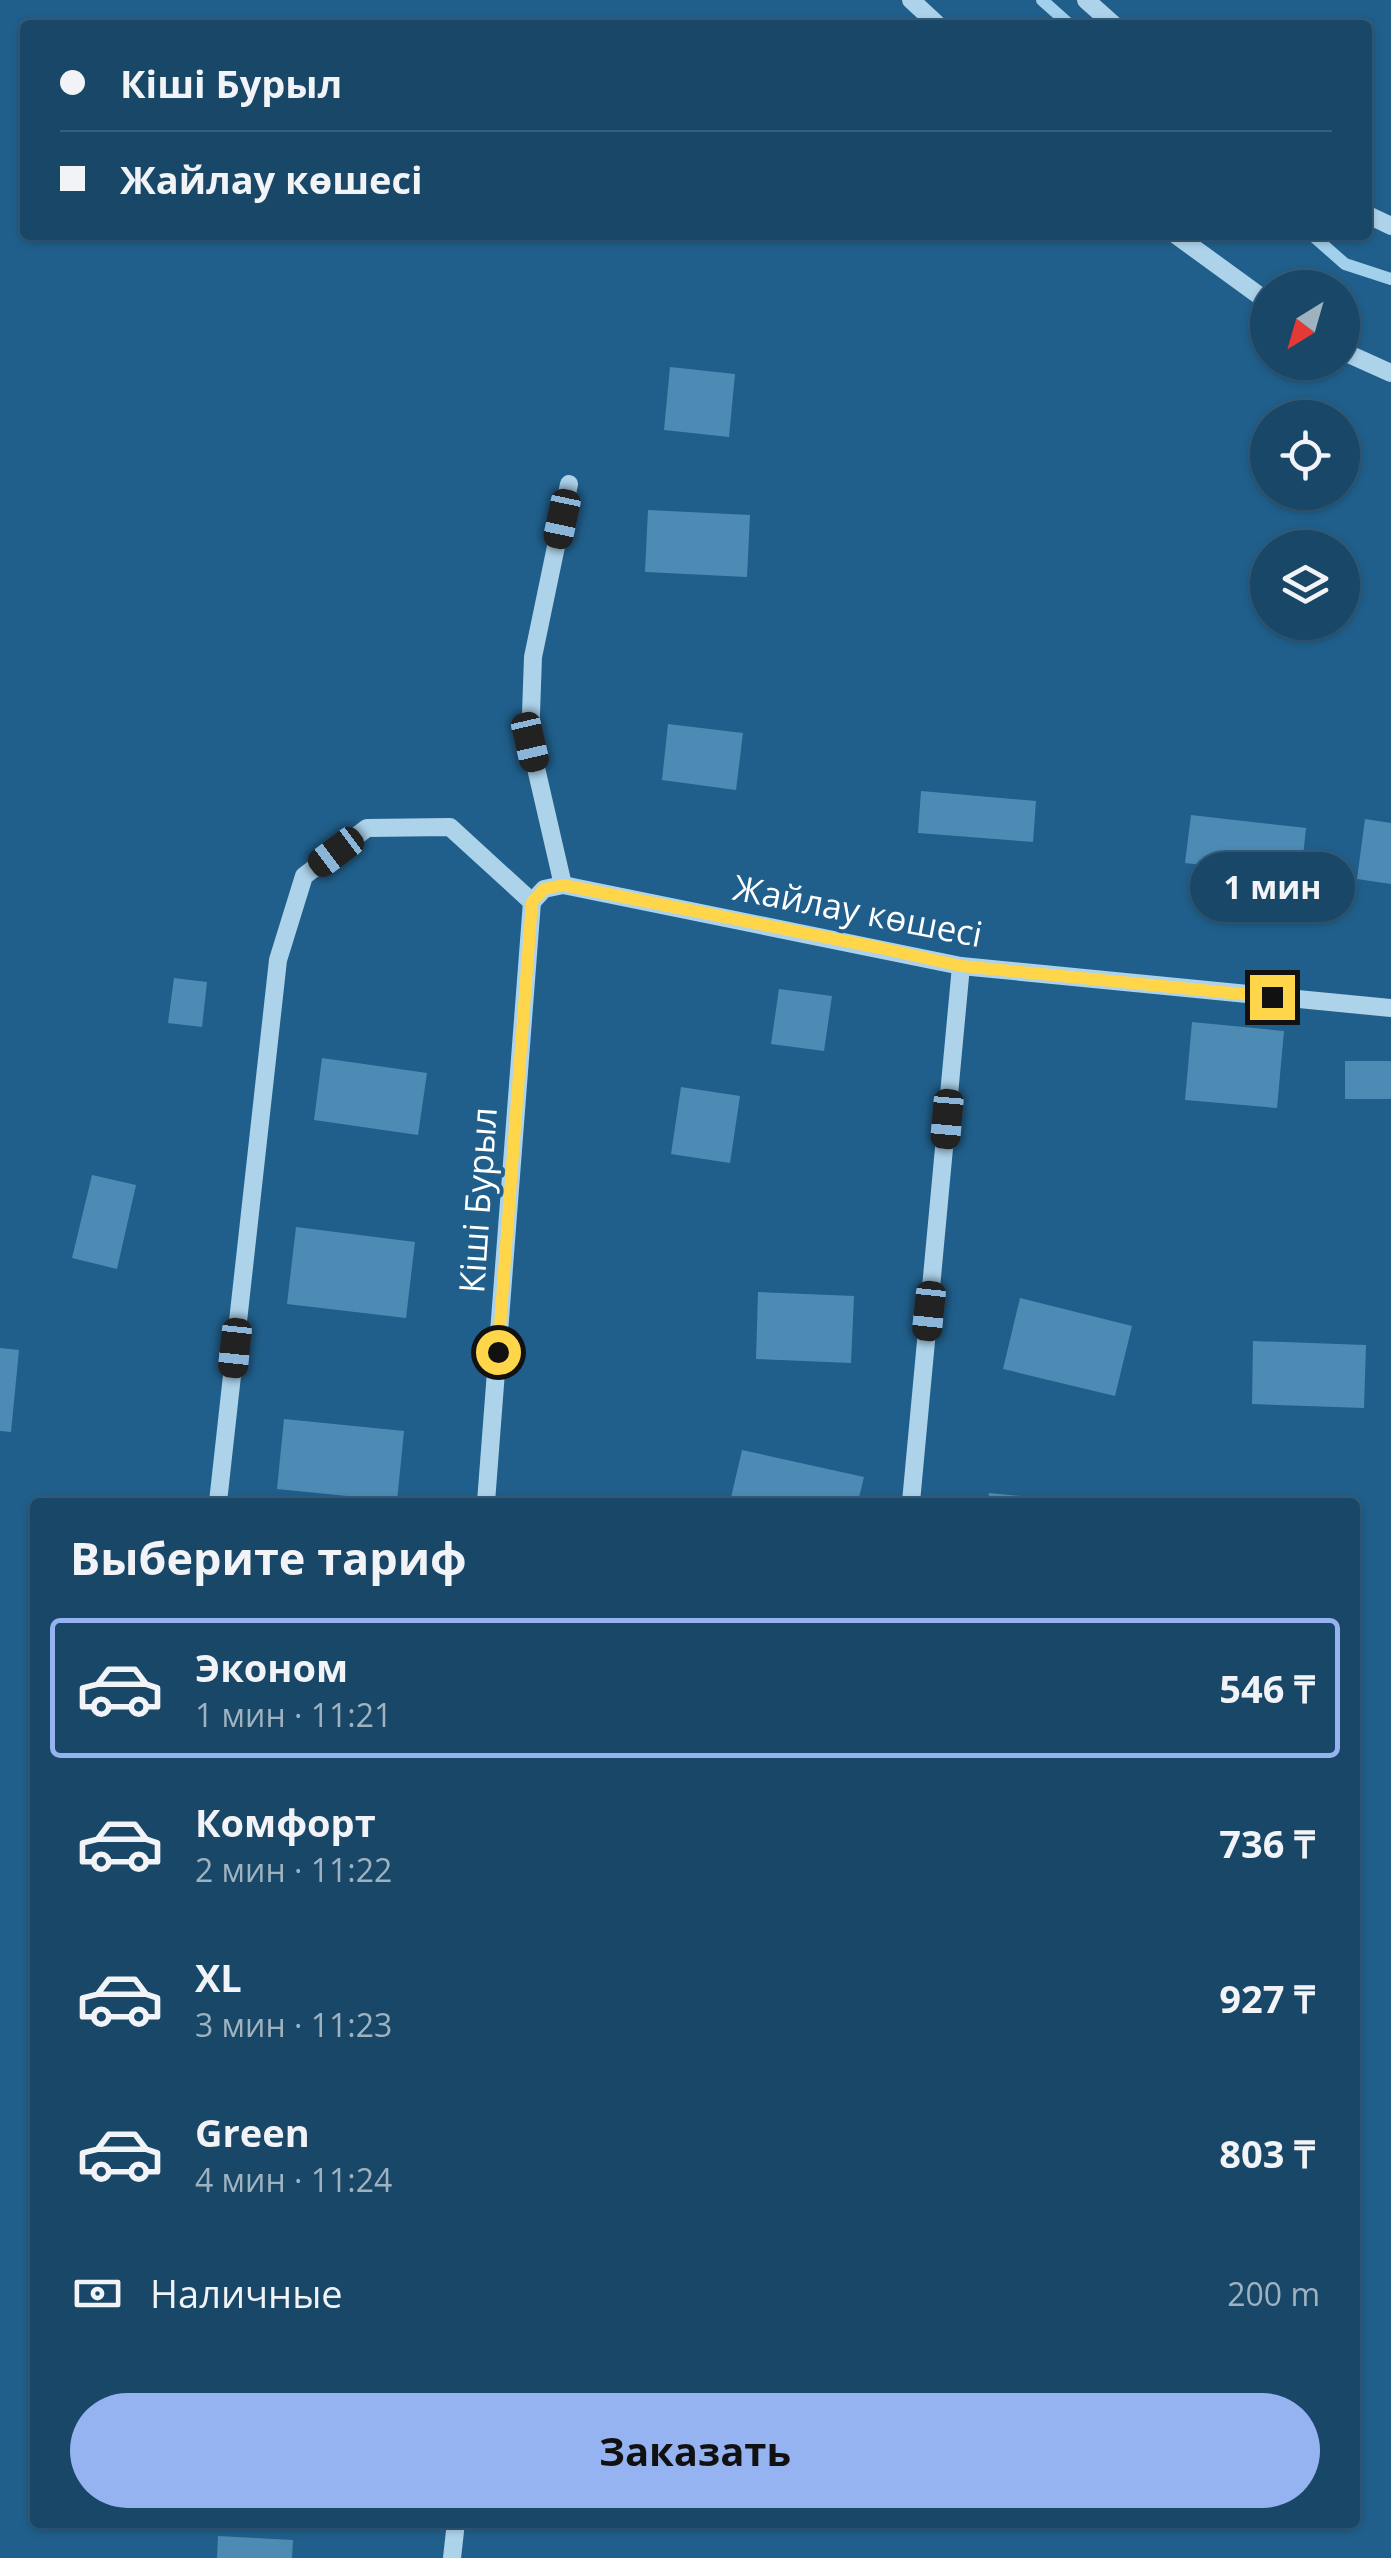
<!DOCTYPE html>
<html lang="ru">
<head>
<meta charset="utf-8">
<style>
  :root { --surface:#184768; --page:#214e6e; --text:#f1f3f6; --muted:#9fb2c0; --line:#365f7c; --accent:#95b2f1 }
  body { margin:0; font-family:"Open Sans",sans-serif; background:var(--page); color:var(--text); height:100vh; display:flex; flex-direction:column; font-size:38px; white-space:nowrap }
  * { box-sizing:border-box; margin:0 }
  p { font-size:32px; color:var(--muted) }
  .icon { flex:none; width:55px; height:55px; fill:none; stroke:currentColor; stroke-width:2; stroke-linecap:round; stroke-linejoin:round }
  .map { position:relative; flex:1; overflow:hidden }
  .panel { position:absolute; left:30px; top:1498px; width:1330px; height:1030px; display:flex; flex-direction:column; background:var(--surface); border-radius:10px; box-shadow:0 2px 8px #0004,0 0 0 2px var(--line) }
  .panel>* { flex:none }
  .banner { position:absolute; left:20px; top:20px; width:1352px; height:220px; border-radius:10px; box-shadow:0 2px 8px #0004,0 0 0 2px var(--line); display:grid; align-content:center; height:220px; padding:0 40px; background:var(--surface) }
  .needle { width:65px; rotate:217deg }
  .fabs { position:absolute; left:1250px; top:270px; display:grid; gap:20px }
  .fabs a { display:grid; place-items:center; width:110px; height:110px; border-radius:50%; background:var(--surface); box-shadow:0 2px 8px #0004,0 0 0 2px var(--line); font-size:50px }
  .end { position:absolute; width:45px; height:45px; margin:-22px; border:12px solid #ffd54a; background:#111; box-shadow:0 0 0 5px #111 }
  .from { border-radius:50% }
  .bubble { position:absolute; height:70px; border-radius:35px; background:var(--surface); box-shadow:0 2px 8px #0004,0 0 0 2px var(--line); font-size:32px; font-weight:700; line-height:70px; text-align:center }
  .car { position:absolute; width:30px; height:60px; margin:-30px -15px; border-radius:12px; box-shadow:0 0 8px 2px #0007; background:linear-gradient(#222 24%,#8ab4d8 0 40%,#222 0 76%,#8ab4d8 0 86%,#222 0) }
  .banner b { display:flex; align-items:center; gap:35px; height:95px; font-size:38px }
  .banner b+b { border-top:2px solid var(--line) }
  .banner i { width:25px; height:25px; background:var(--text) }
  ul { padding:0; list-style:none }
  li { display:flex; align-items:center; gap:30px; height:140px; margin:0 20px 15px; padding:0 20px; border:5px solid transparent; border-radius:10px }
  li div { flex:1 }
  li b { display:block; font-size:38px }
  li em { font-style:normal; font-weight:700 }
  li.current { border-color:var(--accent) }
  li>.icon { width:90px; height:90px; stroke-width:1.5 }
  h2 { padding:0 40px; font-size:45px; line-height:120px }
  .pay { display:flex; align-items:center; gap:25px; height:110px; padding:0 40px; font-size:38px }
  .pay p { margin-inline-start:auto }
  .button { display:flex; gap:20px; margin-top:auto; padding:20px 40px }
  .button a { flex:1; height:115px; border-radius:60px; background:var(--accent); color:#111; font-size:40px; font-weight:700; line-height:115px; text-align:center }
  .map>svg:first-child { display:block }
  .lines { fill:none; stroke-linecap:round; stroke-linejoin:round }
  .stream { stroke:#a1d0ec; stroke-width:12 }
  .building { fill:#4d8bb4 }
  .minor { stroke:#add3eb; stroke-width:18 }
  .route { stroke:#ffd54a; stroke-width:12 }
  .labels { text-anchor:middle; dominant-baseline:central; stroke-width:8; stroke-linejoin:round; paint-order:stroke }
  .street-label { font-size:35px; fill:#fff; stroke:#205f8b }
</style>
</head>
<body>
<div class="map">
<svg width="1391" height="2558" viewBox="0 0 1391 2558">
  <rect width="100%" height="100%" fill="#205f8b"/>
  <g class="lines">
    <g class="stream">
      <path d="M 1042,0 L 1070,25"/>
      <path d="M 1312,235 L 1345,264 L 1391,279"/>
    </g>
  </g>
  <g class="building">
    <path d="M 670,367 L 735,374 L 729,437 L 664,430 Z"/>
    <path d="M 648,510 L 750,515 L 747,577 L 645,572 Z"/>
    <path d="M 668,724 L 743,733 L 736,790 L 662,780 Z"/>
    <path d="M 921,791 L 1036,801 L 1033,842 L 918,833 Z"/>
    <path d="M 1191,815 L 1306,828 L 1301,876 L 1185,863 Z"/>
    <path d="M 1365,819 L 1391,823 L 1391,884 L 1357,879 Z"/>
    <path d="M 174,978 L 207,982 L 202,1027 L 168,1023 Z"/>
    <path d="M 779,989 L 832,996 L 824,1051 L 771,1044 Z"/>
    <path d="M 1192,1022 L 1284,1031 L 1277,1108 L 1185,1100 Z"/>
    <path d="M 322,1058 L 427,1073 L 418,1135 L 314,1120 Z"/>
    <rect x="1345" y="1061" width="46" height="38"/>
    <path d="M 681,1087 L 740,1096 L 730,1163 L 671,1154 Z"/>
    <path d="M 92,1175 L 136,1185 L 117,1269 L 72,1258 Z"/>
    <path d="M 296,1227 L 415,1242 L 406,1318 L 287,1304 Z"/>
    <path d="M 758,1292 L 854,1296 L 851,1363 L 756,1359 Z"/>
    <path d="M 1020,1298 L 1132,1326 L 1115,1396 L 1003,1369 Z"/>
    <path d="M 1253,1341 L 1366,1345 L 1364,1408 L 1252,1404 Z"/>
    <path d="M 0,1348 L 19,1350 L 11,1432 L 0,1431 Z"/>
    <path d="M 284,1419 L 404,1431 L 397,1501 L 277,1489 Z"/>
    <path d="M 742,1450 L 864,1477 L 858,1502 L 730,1502 Z"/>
    <path d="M 989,1493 L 1063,1500 L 1063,1502 L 988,1502 Z"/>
    <path d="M 218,2536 L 293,2540 L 292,2558 L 217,2558 Z"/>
  </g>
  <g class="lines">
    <g class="minor">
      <path d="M 911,0 L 938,25"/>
      <path d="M 1086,0 L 1114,25"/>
      <path d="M 1368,215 L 1391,226"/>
      <path d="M 1176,235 L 1268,302"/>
      <path d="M 1342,351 L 1391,373"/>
      <path d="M 563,885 L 530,742 L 533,657 L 569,484"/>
      <path d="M 532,902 L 544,889 L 563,885 L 961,966 L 1391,1008"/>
      <path d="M 218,1502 L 278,960 L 304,876 L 367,828 L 450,827 L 532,902"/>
      <path d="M 486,1502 L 532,902"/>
      <path d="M 911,1502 L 961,966"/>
      <path d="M 452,2558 L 456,2522"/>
    </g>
  </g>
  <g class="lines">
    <path class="route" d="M 498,1352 L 532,902 L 544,889 L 563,885 L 880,948 L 961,966 L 1272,997"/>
  </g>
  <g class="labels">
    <g class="street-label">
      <text transform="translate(858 910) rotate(11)">Жайлау көшесі</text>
      <text transform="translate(477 1200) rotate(-86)">Кіші Бурыл</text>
    </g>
  </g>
</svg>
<div class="fabs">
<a><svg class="needle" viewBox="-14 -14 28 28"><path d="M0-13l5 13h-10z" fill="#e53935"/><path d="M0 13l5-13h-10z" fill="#9fb2c0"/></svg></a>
<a><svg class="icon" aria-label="locate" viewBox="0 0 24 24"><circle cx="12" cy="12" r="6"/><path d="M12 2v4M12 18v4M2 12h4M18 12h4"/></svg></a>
<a><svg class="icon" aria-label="layers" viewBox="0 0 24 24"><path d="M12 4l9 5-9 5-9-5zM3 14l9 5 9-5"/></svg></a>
</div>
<i class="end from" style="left:498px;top:1352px"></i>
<i class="end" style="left:1272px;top:997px"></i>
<div class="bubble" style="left:1190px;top:852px;width:165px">1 мин</div>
<i class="car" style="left:562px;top:519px;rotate:192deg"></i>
<i class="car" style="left:530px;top:742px;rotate:167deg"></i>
<i class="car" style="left:336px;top:852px;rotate:233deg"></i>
<i class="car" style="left:947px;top:1119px;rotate:185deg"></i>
<i class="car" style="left:929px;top:1311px;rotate:186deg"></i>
<i class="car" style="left:235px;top:1348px;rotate:186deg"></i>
<div class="banner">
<b><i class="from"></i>Кіші Бурыл</b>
<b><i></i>Жайлау көшесі</b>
</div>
<section class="panel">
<h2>Выберите тариф</h2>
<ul>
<li class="current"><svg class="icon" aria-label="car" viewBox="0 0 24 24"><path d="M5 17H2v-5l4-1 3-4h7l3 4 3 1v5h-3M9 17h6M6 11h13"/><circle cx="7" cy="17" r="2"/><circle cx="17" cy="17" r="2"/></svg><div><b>Эконом</b><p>1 мин · 11:21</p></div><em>546 ₸</em></li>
<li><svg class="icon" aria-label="car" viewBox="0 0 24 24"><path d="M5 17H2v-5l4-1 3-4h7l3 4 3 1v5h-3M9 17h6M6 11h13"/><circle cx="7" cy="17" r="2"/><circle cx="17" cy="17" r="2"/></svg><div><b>Комфорт</b><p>2 мин · 11:22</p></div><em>736 ₸</em></li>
<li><svg class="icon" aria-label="car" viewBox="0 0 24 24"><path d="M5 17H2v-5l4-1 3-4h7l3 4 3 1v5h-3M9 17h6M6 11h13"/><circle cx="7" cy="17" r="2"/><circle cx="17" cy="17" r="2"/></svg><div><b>XL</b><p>3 мин · 11:23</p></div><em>927 ₸</em></li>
<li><svg class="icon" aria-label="car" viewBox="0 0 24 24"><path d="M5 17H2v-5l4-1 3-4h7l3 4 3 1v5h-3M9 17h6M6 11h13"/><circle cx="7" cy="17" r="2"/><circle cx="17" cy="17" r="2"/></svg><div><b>Green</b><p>4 мин · 11:24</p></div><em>803 ₸</em></li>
</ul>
<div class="pay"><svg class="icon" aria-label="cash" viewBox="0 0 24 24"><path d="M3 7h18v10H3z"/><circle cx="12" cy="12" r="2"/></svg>Наличные<p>200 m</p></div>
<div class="button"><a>Заказать</a></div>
</section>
</div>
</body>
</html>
